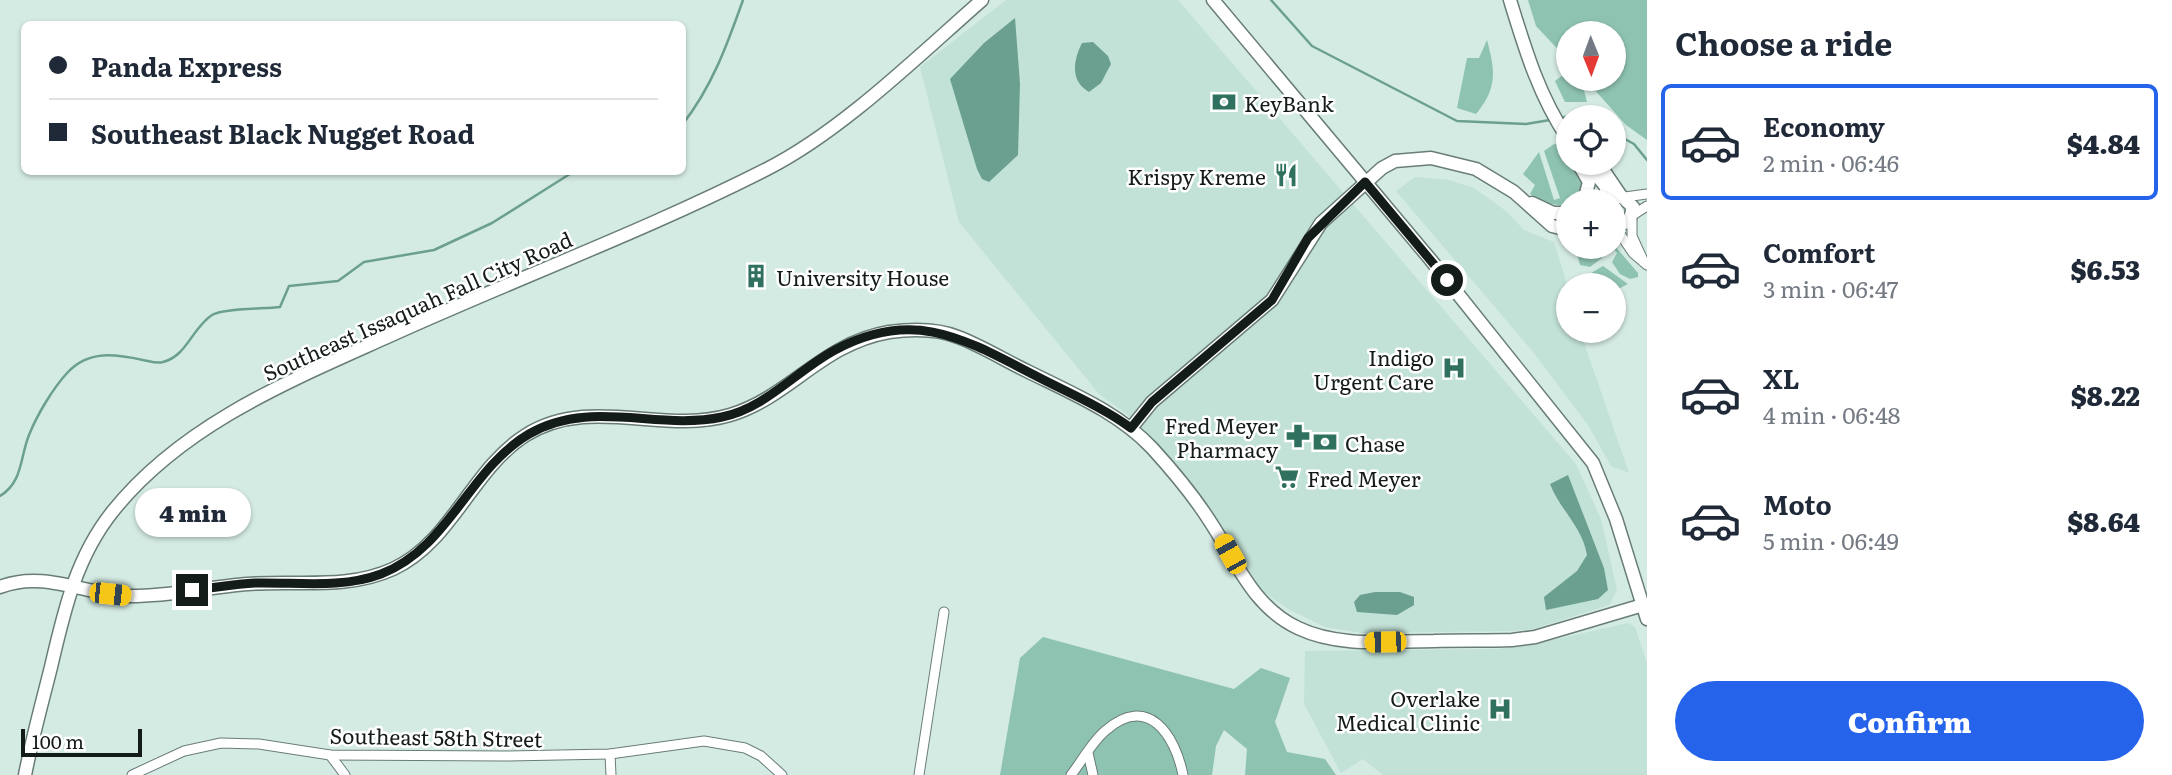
<!DOCTYPE html>
<html lang="en">
<head>
<meta charset="utf-8">
<style>
  :root { --surface:#fff; --page:#f2f2f3; --text:#1f2937; --muted:#747a83; --line:#e0e1e3; --accent:#2563eb }
  body { margin:0; font-family:Literata,serif; background:var(--page); color:var(--text); height:100vh; display:flex; flex-direction:column; font-size:26px; white-space:nowrap }
  * { box-sizing:border-box; margin:0 }
  p { font-size:23px; color:var(--muted) }
  .icon { flex:none; width:38px; height:38px; fill:none; stroke:currentColor; stroke-width:2; stroke-linecap:round; stroke-linejoin:round }
  .map { position:relative; flex:1; overflow:hidden }
  .side { display:flex; flex-direction:column; background:var(--surface); width:525px }
  .side>* { flex:none }
  .top-card { position:absolute; left:21px; top:21px; width:665px; height:154px; border-radius:10px; box-shadow:0 2px 5px #0004; display:grid; align-content:center; height:154px; padding:0 28px; background:var(--surface) }
  .needle { width:46px; rotate:179deg }
  .fabs { position:absolute; left:1556px; top:21px; display:grid; gap:14px }
  .fabs a { display:grid; place-items:center; width:70px; height:70px; border-radius:50%; background:var(--surface); box-shadow:0 2px 5px #0004; font-size:35px }
  .scale { position:absolute; left:21px; bottom:18px; width:121px; box-sizing:border-box; padding-left:7px; border:4px solid #141c1a; border-top:0; font-size:19px; line-height:24px; white-space:nowrap; color:#141c1a; -webkit-text-stroke:5px #fff; paint-order:stroke }
  .end { position:absolute; width:32px; height:32px; margin:-16px; border:9px solid #141c1a; background:#fff; box-shadow:0 0 0 4px #fff }
  .from { border-radius:50% }
  .bubble { position:absolute; height:49px; border-radius:24px; background:var(--surface); box-shadow:0 2px 5px #0004; font-size:23px; font-weight:800; line-height:49px; text-align:center }
  .car { position:absolute; width:21px; height:42px; margin:-21px -10px; border-radius:9px; box-shadow:0 0 5px 2px #0007; background:linear-gradient(#f5c518 24%,#345 0 40%,#f5c518 0 76%,#345 0 86%,#f5c518 0) }
  .top-card b { display:flex; align-items:center; gap:24px; height:66px; font-size:26px }
  .top-card b+b { border-top:2px solid var(--line) }
  .top-card i { width:18px; height:18px; background:var(--text) }
  ul { padding:0; list-style:none }
  li { display:flex; align-items:center; gap:21px; height:116px; margin:0 14px 10px; padding:0 14px; border:4px solid transparent; border-radius:10px }
  li div { flex:1 }
  li b { display:block; font-size:26px }
  li em { font-style:normal; font-weight:800 }
  li.active { border-color:var(--accent) }
  li>.icon { width:63px; height:63px; stroke-width:1.5 }
  h2 { padding:0 28px; font-size:32px; line-height:84px }
  .button { display:flex; gap:14px; margin-top:auto; padding:14px 28px }
  .button a { flex:1; height:80px; border-radius:42px; background:var(--accent); color:#fff; font-size:28px; font-weight:800; line-height:80px; text-align:center }
  main { display:flex; flex:1; min-height:0 }
  .map>svg:first-child { display:block }
  .built { fill:#c2e1d7 }
  .green { fill:#8ec2b1 }
  .water { fill:#6ba090 }
  .lines { fill:none; stroke-linecap:round; stroke-linejoin:round }
  .stream { stroke:#6ba090; stroke-width:2.5 }
  .street-casing { stroke:#697d77; stroke-width:11 }
  .secondary-casing { stroke:#697d77; stroke-width:15 }
  .street { stroke:#fff; stroke-width:9 }
  .secondary { stroke:#fff; stroke-width:12 }
  .route { stroke:#141c1a; stroke-width:9 }
  .labels { text-anchor:middle; dominant-baseline:central; stroke-width:5; stroke-linejoin:round; paint-order:stroke }
  .poi-label { font-size:21px; fill:#141c1a; stroke:#fff; text-anchor:start }
  .street-label { font-size:21px; fill:#141c1a; stroke:#fff }
</style>
</head>
<body>
<main>
<div class="map">
<svg width="1647" height="775" viewBox="0 0 1647 775">
  <rect width="100%" height="100%" fill="#d4ebe3"/>
  <g class="built">
    <path d="M 1006,0 L 1178,0 L 1576,464 L 1601,519 L 1617,590 L 1609,605 L 1533,629 L 1511,631 L 1362,633 L 1325,627 L 1288,609 L 1247,580 L 1195,494 L 1132,418 L 1099,394 L 959,222 L 920,67 Z"/>
    <path d="M 1415,177 L 1449,180 L 1474,188 L 1506,211 L 1524,230 L 1554,242 L 1568,288 L 1568,331 L 1580,331 L 1629,473 L 1611,466 L 1588,425 L 1534,353 L 1396,191 Z"/>
    <path d="M 1628,623 L 1635,627 L 1647,663 L 1647,775 L 1383,775 L 1363,759 L 1341,773 L 1304,704 L 1305,651 L 1498,649 L 1535,644 Z"/>
  </g>
  <g class="green">
    <path d="M 1528,0 L 1647,0 L 1647,140 L 1626,125 L 1585,79 L 1614,79 L 1614,33 L 1568,33 L 1568,60 L 1536,26 Z"/>
    <path d="M 1487,40 C 1495,70 1498,88 1476,114 L 1457,108 L 1467,58 L 1479,58 Z"/>
    <path d="M 1568,71 L 1568,79 L 1581,79 L 1587,102 L 1565,102 L 1555,81 Z"/>
    <path d="M 1554,144 L 1561,145 L 1568,154 L 1568,163 L 1575,163 L 1583,185 C 1573,212 1552,208 1530,194 L 1535,185 L 1523,174 L 1539,152 L 1554,200 L 1560,198 L 1544,151 Z"/>
    <path d="M 1614,245 L 1638,273 L 1638,277 L 1630,279 L 1620,274 L 1612,262 L 1617,253 L 1614,249 L 1590,267 L 1580,265 L 1575,247 Z"/>
    <path d="M 1603,266 L 1628,284 L 1614,291 L 1614,285 L 1586,285 L 1586,276 Z"/>
    <path d="M 1043,637 L 1234,689 L 1261,668 L 1290,678 L 1275,722 L 1287,752 L 1325,759 L 1336,775 L 1245,775 L 1247,749 L 1224,730 L 1216,746 L 1212,775 L 1000,775 L 1020,658 Z"/>
  </g>
  <g class="water">
    <path d="M 1015,18 L 1020,84 L 1018,155 L 989,182 L 982,179 L 977,169 L 950,79 L 984,43 Z"/>
    <path d="M 1093,42 L 1108,56 L 1111,64 L 1101,83 L 1089,92 C 1070,81 1073,61 1082,43 Z"/>
    <path d="M 1568,475 L 1604,568 L 1608,590 L 1598,599 L 1546,610 L 1544,597 L 1577,571 L 1587,555 C 1582,526 1560,510 1550,484 Z"/>
    <path d="M 1375,592 L 1400,592 L 1414,597 L 1414,605 L 1397,615 L 1357,612 L 1354,602 L 1360,595 Z"/>
  </g>
  <g class="lines">
    <g class="stream">
      <path d="M 1271,0 L 1312,46 L 1457,121 L 1526,124 L 1550,120"/>
      <path d="M 1560,118 L 1578,114 L 1582,117"/>
      <path d="M 682,125 C 712,87 727,45 743,0"/>
      <path d="M 1614,133 L 1634,144 L 1647,160"/>
      <path d="M 0,496 C 23,482 20,457 29,435 C 37,415 53,388 68,372 C 89,350 115,354 143,360 C 149,361 157,364 163,362 C 187,356 192,328 212,315 C 223,308 265,309 280,307 L 289,286 L 338,281 L 364,262 L 434,250 L 492,223 L 573,172"/>
    </g>
    <g class="street-casing">
      <g id="street">
        <path d="M 1625,197 L 1647,194"/>
        <path d="M 1633,215 L 1647,206"/>
        <path d="M 1632,219 L 1632,236 L 1643,260"/>
        <path d="M 1614,225 L 1633,253 L 1647,265"/>
        <path d="M 1088,753 L 1093,775"/>
        <path d="M 610,754 L 611,775"/>
        <path d="M 330,755 L 345,775"/>
        <path d="M 132,775 L 184,751 L 221,743 L 259,744 L 330,755 L 504,756 L 610,754 L 704,741 L 745,748 L 761,756 L 782,775"/>
        <path d="M 919,775 L 944,612"/>
        <path d="M 1071,775 C 1082,761 1092,742 1105,731 C 1148,693 1175,735 1183,775"/>
      </g>
    </g>
    <g class="secondary-casing">
      <g id="secondary">
        <path d="M 1213,0 L 1430,259 L 1593,463 L 1616,519 L 1647,619"/>
        <path d="M 1510,0 C 1525,49 1539,96 1568,139"/>
        <path d="M 1578,163 L 1589,182 L 1584,201"/>
        <path d="M 1587,163 L 1606,187 L 1606,201"/>
        <path d="M 1602,168 L 1621,196"/>
        <path d="M 1607,201 L 1621,196 L 1633,207 L 1629,222 L 1614,225"/>
        <path d="M 1532,203 L 1553,213 L 1568,213"/>
        <path d="M 1131,428 L 1152,402 L 1272,300 L 1321,223 L 1382,168 L 1395,161 L 1431,158 L 1476,169 L 1514,192 L 1552,226 L 1568,230"/>
        <path d="M 0,587 C 43,570 84,594 127,596 C 167,597 208,587 248,584 C 297,580 347,590 393,569 C 452,542 472,469 526,435 C 590,395 663,435 730,415 C 790,397 821,344 889,332 C 911,329 936,328 958,337 C 982,346 1004,360 1027,371 C 1071,393 1118,412 1152,448 C 1173,471 1194,496 1211,523 C 1236,561 1253,607 1298,628 C 1340,648 1389,641 1434,641 C 1460,640 1486,641 1512,640 L 1535,637 L 1643,605"/>
        <path d="M 25,775 C 32,739 42,703 51,667 C 64,611 76,557 113,511 C 182,425 287,382 385,338 C 512,280 643,232 767,169 C 842,131 918,56 982,0"/>
      </g>
    </g>
    <use href="#street" class="street"/>
    <use href="#secondary" class="secondary"/>
  </g>
  <g class="lines">
    <path class="route" d="M 192,590 C 213,588 234,584 255,583 C 297,582 341,589 381,574 C 449,548 469,469 529,434 C 590,398 657,431 722,417 C 766,408 796,371 835,350 C 915,307 966,340 1038,377 C 1069,393 1102,407 1131,428 L 1152,402 L 1272,300 L 1308,238 L 1365,182 L 1447,280"/>
  </g>
  <defs>
    <g id="bank-bare" transform="scale(1.89)"><path d="M-6-4H6V4H-6ZM0-2.3a2.3 2.3 0 1 0 0 4.6a2.3 2.3 0 1 0 0-4.6Z" fill="#30705e" stroke="#fff" stroke-width="2.5" paint-order="stroke"/></g>
    <g id="restaurant-bare" transform="scale(1.89)"><path d="M-5-6h1v4h1v-4h1v4h1v-4h1v5L-1.5 .5V6h-2V.5L-5-1ZM5-6V6H3V1.5H1.5Q1.5-4 5-6Z" fill="#30705e" stroke="#fff" stroke-width="2.5" paint-order="stroke"/></g>
    <g id="building-bare" transform="scale(1.89)"><path d="M-4-6H4V6H1V3H-1V6H-4ZM-2.5-4.3h1.7v1.8h-1.7ZM.8-4.3h1.7v1.8H.8ZM-2.5-1h1.7V.8h-1.7ZM.8-1h1.7V.8H.8Z" fill="#30705e" stroke="#fff" stroke-width="2.5" paint-order="stroke"/></g>
    <g id="hospital-bare" transform="scale(1.89)"><path d="M-5-5h3v3.5h4V-5h3V5h-3V1.5h-4V5h-3Z" fill="#30705e" stroke="#fff" stroke-width="2.5" paint-order="stroke"/></g>
    <g id="pharmacy-bare" transform="scale(1.89)"><path d="M-2-6h4v4h4v4h-4v4h-4v-4h-4v-4h4Z" fill="#30705e" stroke="#fff" stroke-width="2.5" paint-order="stroke"/></g>
    <g id="supermarket-bare" transform="scale(1.89)"><path d="M-6-5.5h2.5l.6 2H6L4.5 2H-2.5L-4.4-4H-6ZM-1.5 3.2a1.3 1.3 0 1 0 .1 0ZM3 3.2a1.3 1.3 0 1 0 .1 0Z" fill="#30705e" stroke="#fff" stroke-width="2.5" paint-order="stroke"/></g>
  </defs>
  <g fill-rule="evenodd">
    <use href="#bank-bare" x="1224" y="102"/>
    <use href="#restaurant-bare" x="1286" y="175"/>
    <use href="#building-bare" x="756" y="276"/>
    <use href="#hospital-bare" x="1454" y="368"/>
    <use href="#pharmacy-bare" x="1298" y="436"/>
    <use href="#bank-bare" x="1325" y="442"/>
    <use href="#supermarket-bare" x="1287" y="477"/>
    <use href="#hospital-bare" x="1500" y="709"/>
  </g>
  <g class="labels">
    <g class="poi-label">
      <text x="1244" y="102">KeyBank</text>
      <text x="1266" y="175" text-anchor="end">Krispy Kreme</text>
      <text x="776" y="276">University House</text>
      <text x="1434" y="356" text-anchor="end">Indigo<tspan x="1434" dy="24">Urgent Care</tspan></text>
      <text x="1278" y="424" text-anchor="end">Fred Meyer<tspan x="1278" dy="24">Pharmacy</tspan></text>
      <text x="1345" y="442">Chase</text>
      <text x="1307" y="477">Fred Meyer</text>
      <text x="1480" y="697" text-anchor="end">Overlake<tspan x="1480" dy="24">Medical Clinic</tspan></text>
    </g>
    <g class="street-label">
      <text transform="translate(417 305) rotate(-24)">Southeast Issaquah Fall City Road</text>
      <text transform="translate(436 736) rotate(1)">Southeast 58th Street</text>
    </g>
  </g>
</svg>
<div class="fabs">
<a><svg class="needle" viewBox="-14 -14 28 28"><path d="M0-13l5 13h-10z" fill="#e53935"/><path d="M0 13l5-13h-10z" fill="#747a83"/></svg></a>
<a><svg class="icon" aria-label="locate" viewBox="0 0 24 24"><circle cx="12" cy="12" r="6"/><path d="M12 2v4M12 18v4M2 12h4M18 12h4"/></svg></a>
<a>+</a>
<a>−</a>
</div>
<div class="scale">100 m</div>
<i class="end from" style="left:1447px;top:280px"></i>
<i class="end" style="left:192px;top:590px"></i>
<div class="bubble" style="left:135px;top:488px;width:116px">4 min</div>
<i class="car" style="left:1230px;top:554px;rotate:331deg"></i>
<i class="car" style="left:110px;top:594px;rotate:96deg"></i>
<i class="car" style="left:1385px;top:642px;rotate:269deg"></i>
<div class="top-card">
<b><i class="from"></i>Panda Express</b>
<b><i></i>Southeast Black Nugget Road</b>
</div>
</div>
<section class="side">
<h2>Choose a ride</h2>
<ul>
<li class="active"><svg class="icon" aria-label="car" viewBox="0 0 24 24"><path d="M5 17H2v-5l4-1 3-4h7l3 4 3 1v5h-3M9 17h6M6 11h13"/><circle cx="7" cy="17" r="2"/><circle cx="17" cy="17" r="2"/></svg><div><b>Economy</b><p>2 min · 06:46</p></div><em>$4.84</em></li>
<li><svg class="icon" aria-label="car" viewBox="0 0 24 24"><path d="M5 17H2v-5l4-1 3-4h7l3 4 3 1v5h-3M9 17h6M6 11h13"/><circle cx="7" cy="17" r="2"/><circle cx="17" cy="17" r="2"/></svg><div><b>Comfort</b><p>3 min · 06:47</p></div><em>$6.53</em></li>
<li><svg class="icon" aria-label="car" viewBox="0 0 24 24"><path d="M5 17H2v-5l4-1 3-4h7l3 4 3 1v5h-3M9 17h6M6 11h13"/><circle cx="7" cy="17" r="2"/><circle cx="17" cy="17" r="2"/></svg><div><b>XL</b><p>4 min · 06:48</p></div><em>$8.22</em></li>
<li><svg class="icon" aria-label="car" viewBox="0 0 24 24"><path d="M5 17H2v-5l4-1 3-4h7l3 4 3 1v5h-3M9 17h6M6 11h13"/><circle cx="7" cy="17" r="2"/><circle cx="17" cy="17" r="2"/></svg><div><b>Moto</b><p>5 min · 06:49</p></div><em>$8.64</em></li>
</ul>
<div class="button"><a>Confirm</a></div>
</section>
</main>
</body>
</html>
